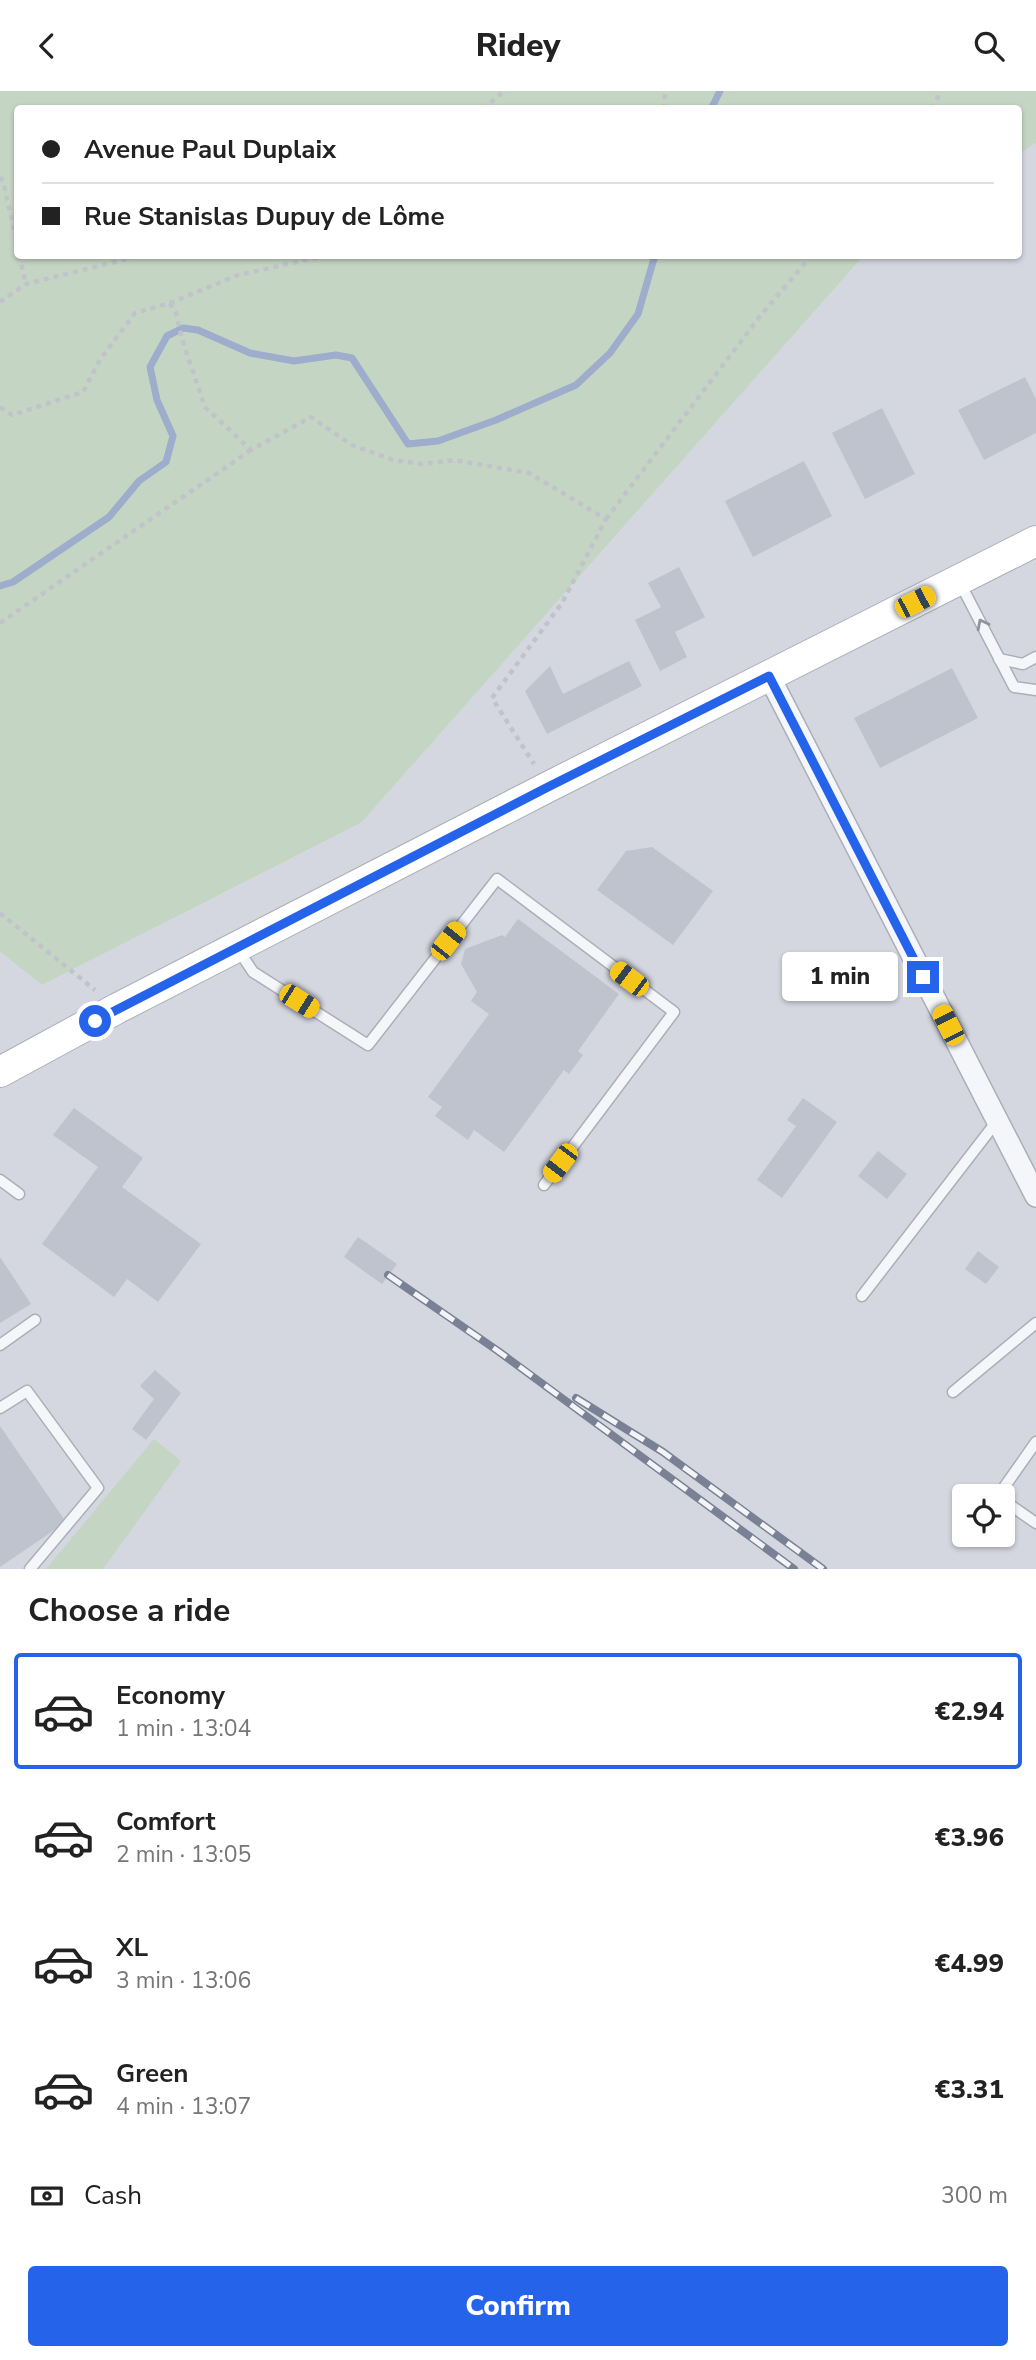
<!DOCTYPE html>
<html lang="en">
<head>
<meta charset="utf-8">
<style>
  :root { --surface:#fff; --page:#f6f6f6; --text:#222; --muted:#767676; --line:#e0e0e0; --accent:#2563eb }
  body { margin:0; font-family:"Nunito Sans",sans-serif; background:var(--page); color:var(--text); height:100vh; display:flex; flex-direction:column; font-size:26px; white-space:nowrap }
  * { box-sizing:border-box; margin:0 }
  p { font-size:23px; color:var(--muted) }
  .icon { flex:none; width:38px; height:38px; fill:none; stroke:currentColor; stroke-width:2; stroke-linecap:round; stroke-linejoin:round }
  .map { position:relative; height:1478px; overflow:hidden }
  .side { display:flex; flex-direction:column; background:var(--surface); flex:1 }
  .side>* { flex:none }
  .guide { position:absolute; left:14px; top:14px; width:1008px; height:154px; border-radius:7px; box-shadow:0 2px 5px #0004; display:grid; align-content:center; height:154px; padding:0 28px; background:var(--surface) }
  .buttons { position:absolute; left:952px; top:1393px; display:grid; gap:14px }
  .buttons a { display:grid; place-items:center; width:63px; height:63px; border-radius:7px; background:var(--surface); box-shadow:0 2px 5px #0004; font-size:35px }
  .end { position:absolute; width:32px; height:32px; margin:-16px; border:9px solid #2563eb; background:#fff; box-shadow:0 0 0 4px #fff }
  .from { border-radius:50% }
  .bubble { position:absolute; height:49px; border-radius:7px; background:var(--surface); box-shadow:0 2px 5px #0004; font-size:23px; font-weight:800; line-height:49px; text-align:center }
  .car { position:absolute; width:21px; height:42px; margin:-21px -10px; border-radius:9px; box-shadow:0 0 5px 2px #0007; background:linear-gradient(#f5c518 24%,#345 0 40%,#f5c518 0 76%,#345 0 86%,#f5c518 0) }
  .guide b { display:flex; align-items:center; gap:24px; height:66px; font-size:26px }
  .guide b+b { border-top:2px solid var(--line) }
  .guide i { width:18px; height:18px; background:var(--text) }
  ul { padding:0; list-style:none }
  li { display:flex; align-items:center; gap:21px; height:116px; margin:0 14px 10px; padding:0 14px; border:4px solid transparent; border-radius:7px }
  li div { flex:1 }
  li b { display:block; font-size:26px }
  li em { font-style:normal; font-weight:800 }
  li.selected { border-color:var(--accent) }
  li>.icon { width:63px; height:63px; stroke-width:1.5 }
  h2 { padding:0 28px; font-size:32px; line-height:84px }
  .pay { display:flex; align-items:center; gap:18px; height:77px; padding:0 28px; font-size:26px }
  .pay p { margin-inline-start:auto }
  .action { display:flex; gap:14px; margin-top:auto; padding:14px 28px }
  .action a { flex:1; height:80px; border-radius:7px; background:var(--accent); color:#fff; font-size:28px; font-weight:800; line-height:80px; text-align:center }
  header { display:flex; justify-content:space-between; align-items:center; height:91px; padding:0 28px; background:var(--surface); font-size:32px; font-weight:800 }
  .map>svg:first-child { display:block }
  .built { fill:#d4d7e0; fill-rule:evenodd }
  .green { fill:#c5d5c3 }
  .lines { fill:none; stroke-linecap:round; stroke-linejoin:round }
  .stream { stroke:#9dadcb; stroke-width:7 }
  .building { fill:#bfc3ce }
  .lane-casing { stroke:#abafb9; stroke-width:13 }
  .street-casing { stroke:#abafb9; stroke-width:24 }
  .secondary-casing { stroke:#abafb9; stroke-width:32 }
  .path { stroke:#c0c3ca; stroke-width:4.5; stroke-dasharray:5 5; stroke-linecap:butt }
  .lane { stroke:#f5f6f9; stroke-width:10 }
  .street { stroke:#f5f6f9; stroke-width:21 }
  .secondary { stroke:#fff; stroke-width:30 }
  .rail-casing { stroke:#7b8195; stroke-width:8 }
  .rail { stroke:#f2f4f8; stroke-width:5; stroke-dasharray:16; stroke-linecap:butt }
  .oneway { stroke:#90939e }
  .route { stroke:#2563eb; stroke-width:9 }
</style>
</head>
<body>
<header><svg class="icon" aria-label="back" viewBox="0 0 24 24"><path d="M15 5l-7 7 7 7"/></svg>Ridey<svg class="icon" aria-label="search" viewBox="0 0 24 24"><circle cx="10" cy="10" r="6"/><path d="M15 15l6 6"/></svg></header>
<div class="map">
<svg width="1036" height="1478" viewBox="0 0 1036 1478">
  <rect width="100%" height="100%" fill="#e2e5eb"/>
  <path class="built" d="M 1036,52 L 1036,1478 L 0,1478 L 0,861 L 42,894 L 361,732 L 860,169 L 866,164 L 1018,164 L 1019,63 ZM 964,1405 L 1003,1405 L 1003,1444 L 964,1444 Z"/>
  <g class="green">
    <path d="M 0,0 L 1036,0 L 1036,52 L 1019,63 L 1018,18 L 18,18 L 18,164 L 866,165 L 860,169 L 361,732 L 42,894 L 0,861 Z"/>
    <path d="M 154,1348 L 181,1370 L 103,1478 L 46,1478 Z"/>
  </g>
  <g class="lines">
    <g class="stream">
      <path d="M 711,18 L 720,0"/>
      <path d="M 0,495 L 13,491 L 109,426 L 139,390 L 166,371 L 173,345 L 157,309 L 150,276 L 167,245 L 183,237 L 198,239 L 250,262 L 294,270 L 336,264 L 352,267 L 408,353 L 438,350 L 496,329 L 576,294 L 610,262 L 638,223 L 655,164"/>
    </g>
  </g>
  <g class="building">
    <path d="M 1025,286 L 1036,308 L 1036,342 L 984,369 L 958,319 Z"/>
    <path d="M 882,317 L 915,383 L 865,408 L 832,342 Z"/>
    <path d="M 804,370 L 832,425 L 753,466 L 725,410 Z"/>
    <path d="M 679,476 L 705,526 L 675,541 L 687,566 L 660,580 L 635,529 L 661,516 L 648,492 Z"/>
    <path d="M 629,570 L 642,595 L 547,643 L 525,600 L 550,575 L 563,603 Z"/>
    <path d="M 952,577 L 978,627 L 880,677 L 854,627 Z"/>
    <path d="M 652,756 L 713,800 L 673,854 L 597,799 L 626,760 Z"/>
    <path d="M 518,828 L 619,903 L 578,960 L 583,964 L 569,983 L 564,979 L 504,1061 L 474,1039 L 468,1049 L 435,1025 L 442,1016 L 428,1006 L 489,923 L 471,910 L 477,901 L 461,873 L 465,858 L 502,844 L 505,846 Z"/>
    <path d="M 803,1007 L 837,1031 L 782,1107 L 757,1089 L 796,1035 L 787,1029 Z"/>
    <path d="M 74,1017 L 143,1067 L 122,1096 L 201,1153 L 158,1211 L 127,1188 L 114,1206 L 42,1153 L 98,1076 L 53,1044 Z"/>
    <path d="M 878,1060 L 907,1083 L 887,1108 L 858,1085 Z"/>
    <path d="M 358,1146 L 397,1173 L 382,1193 L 344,1166 Z"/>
    <path d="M 978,1160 L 999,1176 L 986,1193 L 965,1178 Z"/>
    <path d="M 0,1166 L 31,1213 L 0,1232 Z"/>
    <path d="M 155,1279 L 181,1302 L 146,1349 L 132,1338 L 154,1308 L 140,1295 Z"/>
    <path d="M 0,1335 L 66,1431 L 0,1476 Z"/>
  </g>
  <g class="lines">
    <g class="lane-casing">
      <g id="lane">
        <path d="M 959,490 L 1014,596 L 1036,599"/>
        <path d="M 999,568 L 1023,573 L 1036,566"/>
        <path d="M 237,857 L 253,881 L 368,954 L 497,788 L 674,921 L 544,1094"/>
        <path d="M 0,1089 L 19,1103"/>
        <path d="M 862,1205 L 997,1030"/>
        <path d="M 0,1254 L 35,1229"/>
        <path d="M 953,1301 L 1036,1232"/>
        <path d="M 0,1317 L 27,1300 L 98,1397 L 30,1478"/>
        <path d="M 998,1405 L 1036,1351"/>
        <path d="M 1003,1409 L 1036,1432"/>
      </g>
    </g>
    <g class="street-casing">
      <path id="street" d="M 769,585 L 1036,1105"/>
    </g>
    <g class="secondary-casing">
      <path id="secondary" d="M 0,981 L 118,917 L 546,697 L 1036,450"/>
    </g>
    <g class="path">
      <path d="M 483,18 L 504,0"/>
      <path d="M 663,18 L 666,0"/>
      <path d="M 932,18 L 941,0"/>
      <path d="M 0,86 L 3,90 L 18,156"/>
      <path d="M 19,164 L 26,193"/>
      <path d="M 0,211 L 26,193 L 143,164"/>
      <path d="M 170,212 L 176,222 L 182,248 L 205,316 L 251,359 L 311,326 L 352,354 L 393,369 L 422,373 L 454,369 L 529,382 L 606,428 L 562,512 L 492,607 L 534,673"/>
      <path d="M 0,316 L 12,324 L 83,301 L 101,267 L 135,222 L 170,212 L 238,184 L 329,164"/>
      <path d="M 606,428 L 761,224 L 812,164"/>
      <path d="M 0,532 L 251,359"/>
      <path d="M 0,822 L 95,899"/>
    </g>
    <use href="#lane" class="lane"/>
    <use href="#street" class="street"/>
    <use href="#secondary" class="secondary"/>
    <g class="rail-casing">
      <g id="rail">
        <path d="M 388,1184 L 498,1260 L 794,1478"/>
        <path d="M 576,1307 L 663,1361 L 823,1478"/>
      </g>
    </g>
    <use href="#rail" class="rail"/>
  </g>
  <defs><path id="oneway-chevron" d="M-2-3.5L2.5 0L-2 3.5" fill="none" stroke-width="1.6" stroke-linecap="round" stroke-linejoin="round" transform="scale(1.75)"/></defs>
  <use class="oneway" href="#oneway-chevron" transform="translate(982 533) rotate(-117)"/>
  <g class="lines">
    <path class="route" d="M 95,930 L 546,697 L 769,585 L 923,886"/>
  </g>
</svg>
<div class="buttons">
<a><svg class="icon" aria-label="locate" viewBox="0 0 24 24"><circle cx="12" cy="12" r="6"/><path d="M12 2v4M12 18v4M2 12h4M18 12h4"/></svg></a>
</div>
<i class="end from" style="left:95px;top:930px"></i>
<i class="end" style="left:923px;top:886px"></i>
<div class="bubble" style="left:782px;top:861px;width:116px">1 min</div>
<i class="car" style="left:915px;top:511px;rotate:63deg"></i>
<i class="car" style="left:448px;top:850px;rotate:38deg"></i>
<i class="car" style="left:629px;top:888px;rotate:307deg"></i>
<i class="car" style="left:299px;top:910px;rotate:122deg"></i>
<i class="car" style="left:948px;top:934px;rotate:333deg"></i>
<i class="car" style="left:560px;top:1072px;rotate:217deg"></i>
<div class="guide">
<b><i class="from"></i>Avenue Paul Duplaix</b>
<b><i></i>Rue Stanislas Dupuy de Lôme</b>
</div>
</div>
<section class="side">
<h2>Choose a ride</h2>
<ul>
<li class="selected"><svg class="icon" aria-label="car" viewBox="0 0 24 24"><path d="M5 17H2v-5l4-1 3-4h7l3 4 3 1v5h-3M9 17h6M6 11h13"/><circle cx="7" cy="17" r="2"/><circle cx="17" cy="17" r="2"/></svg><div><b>Economy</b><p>1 min · 13:04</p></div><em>€2.94</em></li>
<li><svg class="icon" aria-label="car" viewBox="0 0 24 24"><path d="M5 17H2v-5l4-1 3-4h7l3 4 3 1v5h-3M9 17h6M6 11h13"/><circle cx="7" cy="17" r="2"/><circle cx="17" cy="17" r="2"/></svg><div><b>Comfort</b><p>2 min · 13:05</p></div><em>€3.96</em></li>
<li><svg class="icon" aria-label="car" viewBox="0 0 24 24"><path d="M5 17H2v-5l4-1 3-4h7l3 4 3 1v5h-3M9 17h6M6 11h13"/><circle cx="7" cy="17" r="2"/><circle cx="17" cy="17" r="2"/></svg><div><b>XL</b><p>3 min · 13:06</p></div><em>€4.99</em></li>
<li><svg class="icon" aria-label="car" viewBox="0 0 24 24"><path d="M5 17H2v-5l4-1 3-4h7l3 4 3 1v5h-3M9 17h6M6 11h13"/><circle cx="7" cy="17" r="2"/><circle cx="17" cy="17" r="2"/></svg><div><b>Green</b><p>4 min · 13:07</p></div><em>€3.31</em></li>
</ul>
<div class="pay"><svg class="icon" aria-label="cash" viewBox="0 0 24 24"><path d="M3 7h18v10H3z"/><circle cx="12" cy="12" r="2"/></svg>Cash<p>300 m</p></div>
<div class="action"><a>Confirm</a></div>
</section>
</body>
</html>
